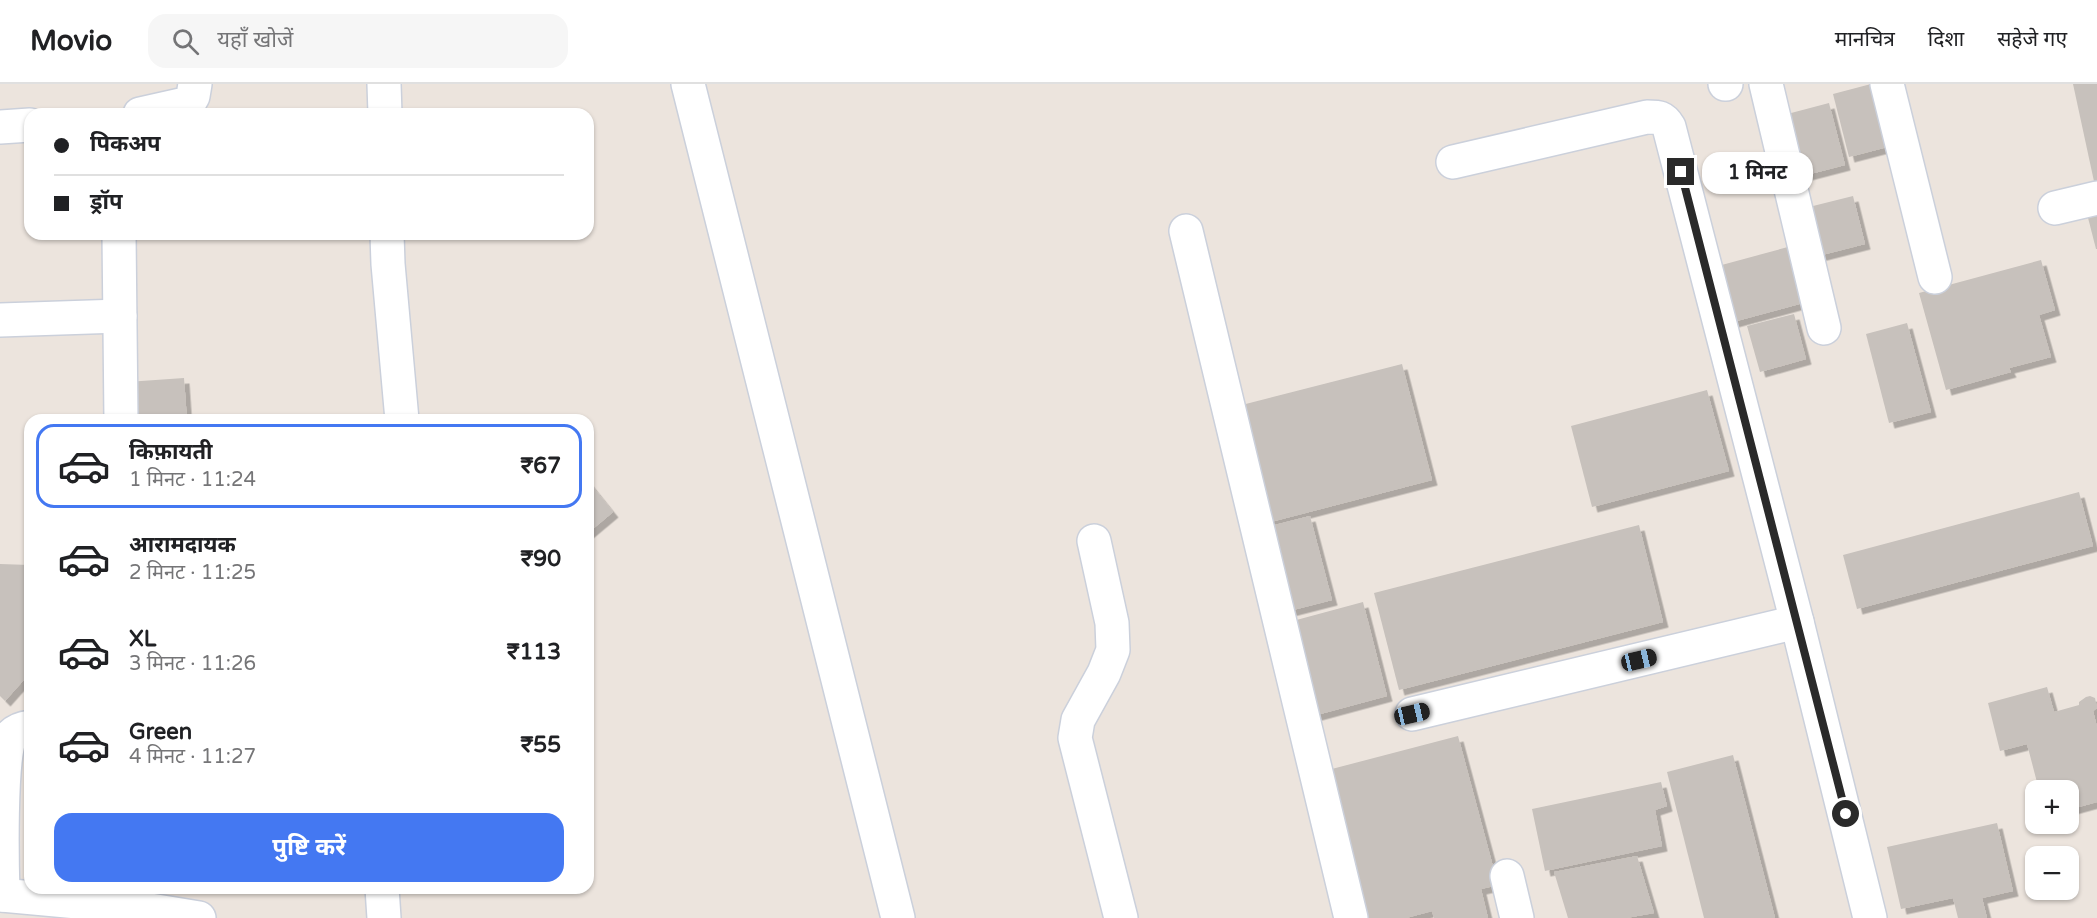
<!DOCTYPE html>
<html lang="hi">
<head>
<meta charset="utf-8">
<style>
  :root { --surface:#fff; --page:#f6f6f6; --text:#202124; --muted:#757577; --line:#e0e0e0; --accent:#4478f2 }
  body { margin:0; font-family:"Varela Round","Noto Sans Devanagari",sans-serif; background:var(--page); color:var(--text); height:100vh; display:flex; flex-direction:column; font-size:22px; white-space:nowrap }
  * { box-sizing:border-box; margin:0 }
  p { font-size:20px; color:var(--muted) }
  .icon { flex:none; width:33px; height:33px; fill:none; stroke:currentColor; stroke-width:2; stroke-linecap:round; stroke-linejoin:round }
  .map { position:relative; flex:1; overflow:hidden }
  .details { position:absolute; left:24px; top:330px; width:570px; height:480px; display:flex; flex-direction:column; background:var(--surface); border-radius:18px; box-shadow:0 2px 4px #0004 }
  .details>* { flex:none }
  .guide { position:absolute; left:24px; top:24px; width:570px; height:132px; border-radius:18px; box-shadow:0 2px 4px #0004; display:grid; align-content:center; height:132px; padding:0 30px; background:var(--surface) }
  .buttons { position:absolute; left:2025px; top:696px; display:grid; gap:12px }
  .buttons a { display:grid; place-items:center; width:54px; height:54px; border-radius:12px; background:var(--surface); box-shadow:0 2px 4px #0004; font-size:30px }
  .end { position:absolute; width:27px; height:27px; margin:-14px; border:8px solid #2a2a2a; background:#fff; box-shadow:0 0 0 3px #fff }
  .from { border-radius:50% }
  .bubble { position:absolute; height:42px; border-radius:18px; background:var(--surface); box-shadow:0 2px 4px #0004; font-size:20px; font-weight:700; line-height:42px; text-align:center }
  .car { position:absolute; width:18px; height:36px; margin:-18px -9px; border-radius:8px; box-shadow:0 0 4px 2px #0007; background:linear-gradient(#222 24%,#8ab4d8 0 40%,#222 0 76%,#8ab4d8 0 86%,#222 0) }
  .guide b { display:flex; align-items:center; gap:21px; height:57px; font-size:22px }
  .guide b+b { border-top:2px solid var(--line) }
  .guide i { width:15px; height:15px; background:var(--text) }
  ul { padding:10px 0 0; list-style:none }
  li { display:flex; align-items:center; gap:18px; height:84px; margin:0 12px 9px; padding:0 18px; border:3px solid transparent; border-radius:18px }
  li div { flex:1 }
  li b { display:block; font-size:22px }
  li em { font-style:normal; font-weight:700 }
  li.on { border-color:var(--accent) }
  li>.icon { width:54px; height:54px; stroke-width:1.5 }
  .cta { display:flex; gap:12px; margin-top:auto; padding:12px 30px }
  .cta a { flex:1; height:69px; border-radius:18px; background:var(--accent); color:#fff; font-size:24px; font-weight:700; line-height:69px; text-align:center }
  header { display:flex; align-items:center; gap:36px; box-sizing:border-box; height:84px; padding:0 30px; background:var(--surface); border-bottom:2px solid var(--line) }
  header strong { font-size:28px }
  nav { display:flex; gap:33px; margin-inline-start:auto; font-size:21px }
  .search { width:420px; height:54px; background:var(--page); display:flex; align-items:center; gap:15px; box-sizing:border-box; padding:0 21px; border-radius:18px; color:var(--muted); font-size:22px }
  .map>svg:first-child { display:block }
  .building { fill:#c7c1bc; filter:url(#shadow) }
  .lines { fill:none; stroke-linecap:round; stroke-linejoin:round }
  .minor-casing { stroke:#cbd0db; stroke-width:36 }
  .minor { stroke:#fff; stroke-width:33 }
  .route { stroke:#2a2a2a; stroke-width:8 }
</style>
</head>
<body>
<header>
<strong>Movio</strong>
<div class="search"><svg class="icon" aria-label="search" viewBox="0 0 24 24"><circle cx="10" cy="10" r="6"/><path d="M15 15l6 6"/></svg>यहाँ खोजें</div>
<nav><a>मानचित्र</a><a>दिशा</a><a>सहेजे गए</a></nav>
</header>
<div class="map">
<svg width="2097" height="834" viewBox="0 0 2097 834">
  <defs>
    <filter id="shadow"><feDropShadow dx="5.5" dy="5.5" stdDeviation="0" flood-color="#0004"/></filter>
  </defs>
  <rect width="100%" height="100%" fill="#ece4dd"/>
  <g class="building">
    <path d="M 1871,0 L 1879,0 L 1895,61 L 1849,73 L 1833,10 Z"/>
    <path d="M 2073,0 L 2097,0 L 2097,101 L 2095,102 Z"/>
    <path d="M 1829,19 L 1845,81 L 1791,95 L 1776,33 Z"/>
    <path d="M 1853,112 L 1865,160 L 1814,173 L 1801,125 Z"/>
    <path d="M 2097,119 L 2097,165 L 2096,165 L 2085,122 Z"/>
    <path d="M 1799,160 L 1814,216 L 1733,238 L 1718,182 Z"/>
    <path d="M 2041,176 L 2055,226 L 2039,231 L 2051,273 L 2009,284 L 2011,288 L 1946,306 L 1919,209 Z"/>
    <path d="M 1794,230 L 1806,275 L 1760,288 L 1747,242 Z"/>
    <path d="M 1907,239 L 1931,328 L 1889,339 L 1866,250 Z"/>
    <path d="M 1402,280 L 1432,396 L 1263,440 L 1234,323 Z"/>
    <path d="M 184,294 L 187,336 L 130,336 L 127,298 Z"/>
    <path d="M 1707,306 L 1729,387 L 1592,423 L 1571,342 Z"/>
    <path d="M 588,397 L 613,428 L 588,449 Z"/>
    <path d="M 2079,408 L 2093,462 L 1857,525 L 1843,471 Z"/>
    <path d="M 1310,432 L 1332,516 L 1289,527 L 1267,443 Z"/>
    <path d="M 1639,441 L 1663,538 L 1399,606 L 1374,509 Z"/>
    <path d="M 0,480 L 30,481 L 30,589 L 5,617 L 0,612 Z"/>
    <path d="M 1363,518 L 1387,612 L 1313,632 L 1289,538 Z"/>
    <path d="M 2047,603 L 2054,628 L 2079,621 L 2079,618 L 2086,613 L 2090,612 L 2095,614 L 2097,624 L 2093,627 L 2097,643 L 2097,718 L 2068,726 L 2068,706 L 2039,706 L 2027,660 L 2000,667 L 1988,619 Z"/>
    <path d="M 1458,652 L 1498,801 L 1481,805 L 1488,834 L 1434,834 L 1432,827 L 1406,834 L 1366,834 L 1328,686 Z"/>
    <path d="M 1733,671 L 1775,834 L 1704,834 L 1667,688 Z"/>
    <path d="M 1661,698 L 1667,722 L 1655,726 L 1662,762 L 1545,787 L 1532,725 Z"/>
    <path d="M 1997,739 L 2013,807 L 1982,814 L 1987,834 L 1958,834 L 1953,814 L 1901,825 L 1887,763 Z"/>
    <path d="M 1637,772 L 1654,829 L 1626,834 L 1568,834 L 1554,788 Z"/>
  </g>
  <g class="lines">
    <g class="minor-casing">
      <g id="minor">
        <path d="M 384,0 L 385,30"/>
        <path d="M 688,0 L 898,834"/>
        <path d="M 1725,0 L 1726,0"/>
        <path d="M 1766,0 L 1824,244"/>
        <path d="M 1887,0 L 1935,193"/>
        <path d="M 140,30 L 189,19 L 193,12 L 195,0"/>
        <path d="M 0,43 L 30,41"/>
        <path d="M 1453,78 L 1647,33 C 1659,33 1663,33 1669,43 L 1797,538 L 1870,834"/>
        <path d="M 2055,124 L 2097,114"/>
        <path d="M 1186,147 L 1351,834"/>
        <path d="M 119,150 L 121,336"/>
        <path d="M 387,150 L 388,180 L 402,336"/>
        <path d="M 0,236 L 120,232"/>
        <path d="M 1094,457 L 1112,539 L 1113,566 L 1104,589 L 1078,636 L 1075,654 L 1121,834"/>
        <path d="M 1412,630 L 1797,538"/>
        <path d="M 1507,792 L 1517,834"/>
        <path d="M 382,804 L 384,834"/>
        <path d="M 0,811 L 132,823 L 199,834"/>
        <path d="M 3,811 C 2,778 0,678 10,653 C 15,646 22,644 30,643"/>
      </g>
    </g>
    <use href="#minor" class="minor"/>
  </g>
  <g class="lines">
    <path class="route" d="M 1681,88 L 1846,730"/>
  </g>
</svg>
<div class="buttons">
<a>+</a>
<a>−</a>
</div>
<i class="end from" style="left:1846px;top:730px"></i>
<i class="end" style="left:1681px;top:88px"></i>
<div class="bubble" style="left:1702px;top:68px;width:111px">1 मिनट</div>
<i class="car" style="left:1639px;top:576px;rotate:77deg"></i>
<i class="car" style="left:1412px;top:630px;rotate:77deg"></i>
<div class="guide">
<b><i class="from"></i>पिकअप</b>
<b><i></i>ड्रॉप</b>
</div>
<section class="details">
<ul>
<li class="on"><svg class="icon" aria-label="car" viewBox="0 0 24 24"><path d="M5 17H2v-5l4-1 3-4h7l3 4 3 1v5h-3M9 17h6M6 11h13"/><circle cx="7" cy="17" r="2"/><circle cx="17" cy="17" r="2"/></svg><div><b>किफ़ायती</b><p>1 मिनट · 11:24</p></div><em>₹67</em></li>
<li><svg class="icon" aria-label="car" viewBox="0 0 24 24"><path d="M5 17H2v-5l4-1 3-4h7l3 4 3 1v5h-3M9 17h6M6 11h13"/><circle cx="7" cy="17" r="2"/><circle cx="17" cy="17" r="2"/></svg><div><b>आरामदायक</b><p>2 मिनट · 11:25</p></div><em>₹90</em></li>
<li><svg class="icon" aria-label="car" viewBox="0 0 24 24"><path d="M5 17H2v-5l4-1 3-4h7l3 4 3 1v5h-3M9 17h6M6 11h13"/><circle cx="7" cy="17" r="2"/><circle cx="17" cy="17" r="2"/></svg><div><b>XL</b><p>3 मिनट · 11:26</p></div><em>₹113</em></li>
<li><svg class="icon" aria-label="car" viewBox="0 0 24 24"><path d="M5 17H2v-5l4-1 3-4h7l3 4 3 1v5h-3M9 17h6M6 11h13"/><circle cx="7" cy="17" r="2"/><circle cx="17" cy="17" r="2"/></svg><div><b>Green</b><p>4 मिनट · 11:27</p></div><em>₹55</em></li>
</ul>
<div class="cta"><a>पुष्टि करें</a></div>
</section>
</div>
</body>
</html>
